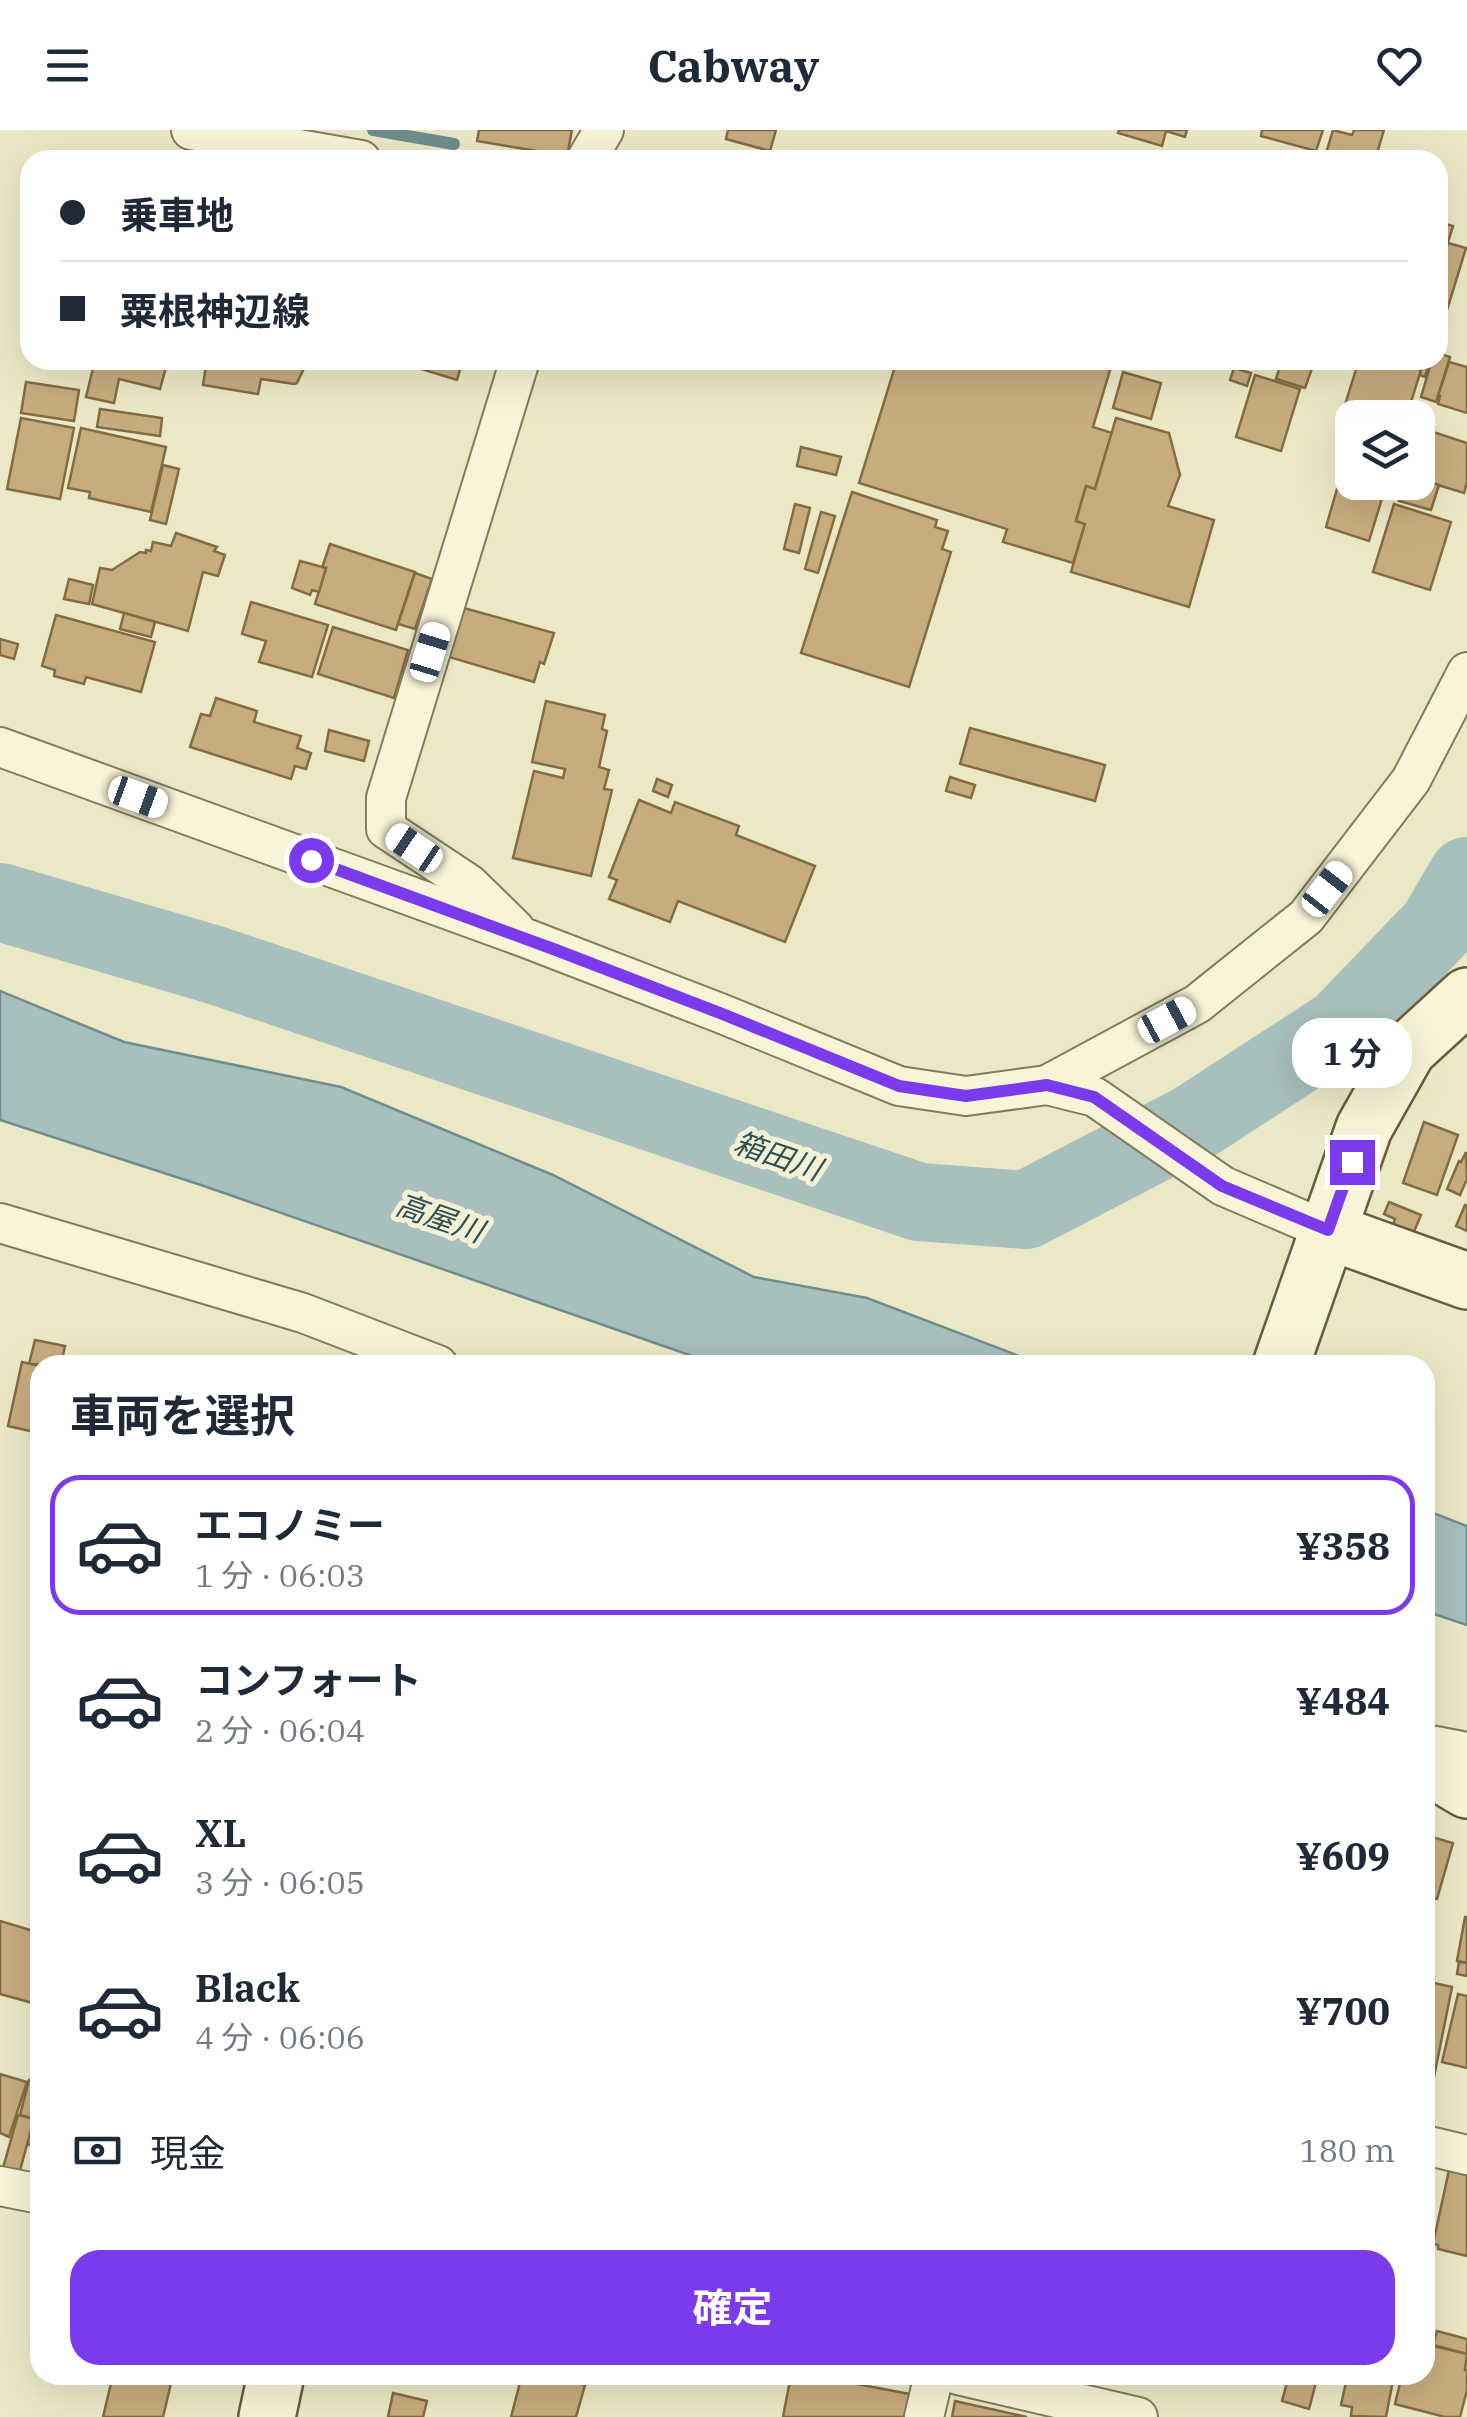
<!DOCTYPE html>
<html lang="ja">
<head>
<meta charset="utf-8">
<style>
  :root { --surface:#fff; --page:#f6f6f7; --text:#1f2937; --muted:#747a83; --line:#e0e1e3; --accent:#7c3aed }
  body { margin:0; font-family:"IBM Plex Serif","Noto Sans JP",serif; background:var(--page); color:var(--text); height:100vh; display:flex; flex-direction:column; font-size:38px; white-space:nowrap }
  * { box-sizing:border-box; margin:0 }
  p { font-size:32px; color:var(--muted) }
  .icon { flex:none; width:55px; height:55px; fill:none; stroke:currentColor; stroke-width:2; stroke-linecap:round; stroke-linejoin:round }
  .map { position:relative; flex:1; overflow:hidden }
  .sheet { position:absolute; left:30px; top:1225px; width:1405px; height:1030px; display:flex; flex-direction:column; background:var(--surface); border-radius:30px; box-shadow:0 10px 40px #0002 }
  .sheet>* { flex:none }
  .hud { position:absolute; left:20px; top:20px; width:1428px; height:220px; border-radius:30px; box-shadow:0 10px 40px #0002; display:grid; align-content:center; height:220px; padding:0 40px; background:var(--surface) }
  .tools { position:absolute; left:1335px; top:270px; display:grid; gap:20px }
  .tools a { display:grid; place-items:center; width:100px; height:100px; border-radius:20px; background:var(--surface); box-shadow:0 10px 40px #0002; font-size:50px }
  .end { position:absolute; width:45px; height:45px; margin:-22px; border:12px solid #7c3aed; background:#fff; box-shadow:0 0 0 5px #fff }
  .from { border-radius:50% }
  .bubble { position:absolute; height:70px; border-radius:30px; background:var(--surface); box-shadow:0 10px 40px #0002; font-size:32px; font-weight:700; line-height:70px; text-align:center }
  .car { position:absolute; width:30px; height:60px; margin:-30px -15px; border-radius:12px; box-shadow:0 0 8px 2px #0007; background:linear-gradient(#fff 24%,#345 0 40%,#fff 0 76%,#345 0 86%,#fff 0) }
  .hud b { display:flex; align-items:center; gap:35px; height:95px; font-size:38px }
  .hud b+b { border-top:2px solid var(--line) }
  .hud i { width:25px; height:25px; background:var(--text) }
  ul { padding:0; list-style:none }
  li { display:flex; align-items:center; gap:30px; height:140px; margin:0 20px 15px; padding:0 20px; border:5px solid transparent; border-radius:30px }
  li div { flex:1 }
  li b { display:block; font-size:38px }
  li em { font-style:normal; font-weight:700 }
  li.current { border-color:var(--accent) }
  li>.icon { width:90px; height:90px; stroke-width:1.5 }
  h2 { padding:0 40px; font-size:45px; line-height:120px }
  .pay { display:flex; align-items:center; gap:25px; height:110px; padding:0 40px; font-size:38px }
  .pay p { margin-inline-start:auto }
  .button { display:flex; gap:20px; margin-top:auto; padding:20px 40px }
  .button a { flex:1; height:115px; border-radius:30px; background:var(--accent); color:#fff; font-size:40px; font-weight:700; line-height:115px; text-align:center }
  header { display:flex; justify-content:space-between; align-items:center; height:130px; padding:0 40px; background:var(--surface); font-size:45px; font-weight:700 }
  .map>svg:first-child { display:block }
  .water { fill:#a7bfbd; stroke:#6e8d8c; stroke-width:2.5 }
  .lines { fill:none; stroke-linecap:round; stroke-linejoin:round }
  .stream { stroke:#6e8d8c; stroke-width:12 }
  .river { stroke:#a7bfbd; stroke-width:78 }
  .building { fill:#c7ad7e; stroke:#836b44; stroke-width:2.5 }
  .street-casing { stroke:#857b5c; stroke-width:42 }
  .secondary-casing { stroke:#675c40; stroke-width:60 }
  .street { stroke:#f7f4d8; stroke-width:38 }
  .secondary { stroke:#f7f4d8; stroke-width:55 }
  .route { stroke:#7c3aed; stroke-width:12 }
  .labels { text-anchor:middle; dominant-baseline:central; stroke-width:10; stroke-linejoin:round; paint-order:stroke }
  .water-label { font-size:30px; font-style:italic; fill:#304f55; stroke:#f3f1d5 }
</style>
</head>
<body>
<header><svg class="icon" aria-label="menu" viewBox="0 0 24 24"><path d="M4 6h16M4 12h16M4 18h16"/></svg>Cabway<svg class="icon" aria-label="heart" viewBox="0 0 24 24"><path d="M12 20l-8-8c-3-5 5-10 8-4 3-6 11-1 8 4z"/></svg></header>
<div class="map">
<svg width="1467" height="2287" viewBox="0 0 1467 2287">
  <rect width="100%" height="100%" fill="#ebe9c5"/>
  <g class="water">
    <path d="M 0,861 L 124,912 L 341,957 L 553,1045 L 754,1147 L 867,1168 L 1043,1235 L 718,1235 L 201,1055 L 0,990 Z"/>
    <path d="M 1425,1380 L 1467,1396 L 1467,1495 L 1425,1481 Z"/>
  </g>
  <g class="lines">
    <path class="stream" d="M 373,0 L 454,14"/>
    <path class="river" d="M 0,772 L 215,835 L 919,1072 L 1026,1080 L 1195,992 L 1341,897 L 1437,797 L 1467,746"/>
  </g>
  <g class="building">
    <path d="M 479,0 L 572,0 L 567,26 L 477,11 Z"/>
    <path d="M 728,0 L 776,0 L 770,21 L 726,9 Z"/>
    <path d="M 1119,0 L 1187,0 L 1185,7 L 1166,1 L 1162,16 L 1118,3 Z"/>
    <path d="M 1262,0 L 1323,0 L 1316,21 L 1261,6 Z"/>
    <path d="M 1333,0 L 1352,5 L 1354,0 L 1384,0 L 1375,30 L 1324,30 Z"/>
    <path d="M 1438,92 L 1453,96 L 1439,141 L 1438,141 Z"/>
    <path d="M 1448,113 L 1466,118 L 1447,180 L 1438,178 L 1438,148 Z"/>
    <path d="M 1438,223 L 1450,227 L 1436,272 L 1421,267 L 1432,230 L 1438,230 Z"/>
    <path d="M 95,230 L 168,230 L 160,259 L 119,249 L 114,273 L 86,267 Z"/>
    <path d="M 207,230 L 308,230 L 297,253 L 294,254 L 261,249 L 258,264 L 203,255 Z"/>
    <path d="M 392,230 L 463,230 L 457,250 Z"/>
    <path d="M 897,230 L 1113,230 L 1093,297 L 1112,303 L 1095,359 L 1086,356 L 1076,391 L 1085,394 L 1073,433 L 1003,412 L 1007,399 L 859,353 Z"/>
    <path d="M 1282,230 L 1315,230 L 1305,258 L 1276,249 Z"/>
    <path d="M 1359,230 L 1391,230 L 1421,240 L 1406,288 L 1371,288 L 1344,278 Z"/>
    <path d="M 1430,230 L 1425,247 L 1420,245 L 1421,240 L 1393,231 Z"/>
    <path d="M 1449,232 L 1467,237 L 1467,283 L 1438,274 L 1440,266 L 1438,266 Z"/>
    <path d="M 1234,238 L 1251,243 L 1247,256 L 1230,250 Z"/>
    <path d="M 1123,242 L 1161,253 L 1151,289 L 1113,278 Z"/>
    <path d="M 1255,245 L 1300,259 L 1281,321 L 1236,307 Z"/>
    <path d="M 26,252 L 79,260 L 74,291 L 21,283 Z"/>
    <path d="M 100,279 L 162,288 L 160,306 L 97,297 Z"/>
    <path d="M 21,288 L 74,298 L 60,369 L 7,359 Z"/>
    <path d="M 1116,288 L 1169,303 L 1180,345 L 1168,376 L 1214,390 L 1189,477 L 1071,442 L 1085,394 L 1076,391 L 1086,356 L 1095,359 Z"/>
    <path d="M 1418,297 L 1467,313 L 1467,352 L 1464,363 L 1418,349 Z"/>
    <path d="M 81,298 L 166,317 L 151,382 L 89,368 L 90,362 L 68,358 Z"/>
    <path d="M 801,317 L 841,327 L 836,345 L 797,336 Z"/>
    <path d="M 1348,321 L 1352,323 L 1352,352 L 1387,352 L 1369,411 L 1326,397 Z"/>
    <path d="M 163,335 L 179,339 L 166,394 L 150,390 Z"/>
    <path d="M 1418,349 L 1439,355 L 1431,380 L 1399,371 L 1404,352 L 1418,352 Z"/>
    <path d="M 852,362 L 937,390 L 935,397 L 948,401 L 942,419 L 951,422 L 909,557 L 801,523 Z"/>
    <path d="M 795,374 L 810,378 L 799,423 L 784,419 Z"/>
    <path d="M 1394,374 L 1451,392 L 1430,460 L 1373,442 Z"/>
    <path d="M 821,382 L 835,386 L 818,443 L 805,439 Z"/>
    <path d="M 176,403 L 217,417 L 214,421 L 225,425 L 218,446 L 203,442 L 188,501 L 92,474 L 100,438 L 112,440 L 140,422 L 146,423 L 146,420 L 151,421 L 153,412 L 171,416 Z"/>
    <path d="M 330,414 L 415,442 L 396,500 L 315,474 L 326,438 L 322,438 Z"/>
    <path d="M 300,431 L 326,438 L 319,462 L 312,460 L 310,465 L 292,458 Z"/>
    <path d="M 415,443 L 432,449 L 415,499 L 398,494 Z"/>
    <path d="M 69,449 L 93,455 L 89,474 L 64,469 Z"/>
    <path d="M 251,472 L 328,495 L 312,547 L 259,532 L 266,511 L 242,504 Z"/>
    <path d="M 464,478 L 554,503 L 544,534 L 540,532 L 534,552 L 449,527 L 454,511 L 450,510 Z"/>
    <path d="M 124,483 L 155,492 L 151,507 L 120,499 Z"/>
    <path d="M 56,485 L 155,512 L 141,562 L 86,547 L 84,554 L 54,546 L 55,540 L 42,536 Z"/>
    <path d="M 333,497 L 408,520 L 394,568 L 318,544 Z"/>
    <path d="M 0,509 L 18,514 L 14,529 L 0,525 Z"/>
    <path d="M 216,568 L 257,581 L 254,592 L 301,606 L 297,618 L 311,623 L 306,639 L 295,636 L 291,649 L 190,617 L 201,584 L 210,586 Z"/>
    <path d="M 546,571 L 605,585 L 602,599 L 607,601 L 599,637 L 609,640 L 604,659 L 612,660 L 591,746 L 513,728 L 534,641 L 563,648 L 565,639 L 532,632 Z"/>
    <path d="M 970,598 L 1105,635 L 1095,671 L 960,634 Z"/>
    <path d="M 329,600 L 369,611 L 364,631 L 325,621 Z"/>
    <path d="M 950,647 L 975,655 L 971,668 L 946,661 Z"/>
    <path d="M 657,649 L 672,655 L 668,667 L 653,661 Z"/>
    <path d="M 639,670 L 671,683 L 675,672 L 739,696 L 736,705 L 815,736 L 785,812 L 678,771 L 670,792 L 609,769 L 617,750 L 609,747 Z"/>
    <path d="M 1424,992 L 1458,1005 L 1437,1065 L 1403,1053 Z"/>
    <path d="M 1466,1022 L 1467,1049 L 1460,1065 L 1447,1059 L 1459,1031 L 1461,1032 Z"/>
    <path d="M 1389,1072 L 1421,1085 L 1413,1104 L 1393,1095 L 1395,1089 L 1384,1084 Z"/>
    <path d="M 1465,1075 L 1467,1076 L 1467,1101 L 1456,1096 Z"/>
    <path d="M 35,1210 L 65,1216 L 61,1235 L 29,1234 Z"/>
    <path d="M 22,1232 L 40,1236 L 40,1310 L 37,1310 L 39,1303 L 8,1296 Z"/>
    <path d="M 1425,1705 L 1453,1713 L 1437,1769 L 1425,1765 Z"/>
    <path d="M 1465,1787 L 1467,1787 L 1467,1833 L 1457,1831 Z"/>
    <path d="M 0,1791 L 40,1803 L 40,1875 L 0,1864 Z"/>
    <path d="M 1459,1832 L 1467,1833 L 1467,1846 L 1457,1844 Z"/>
    <path d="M 1425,1851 L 1452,1857 L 1433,1952 L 1425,1950 Z"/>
    <path d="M 1458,1864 L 1467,1866 L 1467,1938 L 1442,1932 Z"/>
    <path d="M 0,1944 L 27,1952 L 9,2007 L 0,2003 Z"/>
    <path d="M 29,1950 L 40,1953 L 40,1968 L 34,1989 L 20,1985 Z"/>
    <path d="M 40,1968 L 40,2017 L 27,2014 Z"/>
    <path d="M 18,1985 L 34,1989 L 19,2044 L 3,2038 Z"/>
    <path d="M 1449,2040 L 1467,2045 L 1467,2126 L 1438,2119 L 1438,2115 L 1433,2114 Z"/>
    <path d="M 1437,2201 L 1467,2209 L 1467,2224 L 1433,2215 Z"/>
    <path d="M 1434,2216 L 1467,2224 L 1465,2240 L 1467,2240 L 1467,2260 L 1460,2287 L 1445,2287 L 1395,2274 L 1402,2245 L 1425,2245 L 1425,2219 L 1433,2221 Z"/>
    <path d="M 113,2245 L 173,2245 L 163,2287 L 103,2287 Z"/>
    <path d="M 522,2245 L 549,2245 L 585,2255 L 576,2287 L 511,2287 Z"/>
    <path d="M 791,2245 L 809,2245 L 910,2264 L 906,2287 L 783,2287 Z"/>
    <path d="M 1289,2245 L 1318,2245 L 1309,2279 L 1282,2271 Z"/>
    <path d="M 1318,2245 L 1394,2245 L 1386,2287 L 1351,2286 L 1352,2277 L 1341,2275 L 1346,2252 Z"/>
    <path d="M 393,2263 L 427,2271 L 423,2287 L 388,2287 Z"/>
    <path d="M 955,2271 L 1027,2287 L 952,2287 Z"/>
  </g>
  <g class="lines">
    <g class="street-casing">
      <g id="street">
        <path d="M 191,0 L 361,30"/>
        <path d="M 586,30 L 604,0"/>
        <path d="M 0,617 L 523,807 L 720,883 L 899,956 L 966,966 L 1047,955 L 1095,967 L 1223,1056 L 1328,1101"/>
        <path d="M 515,799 L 469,754 L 386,699 L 386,668 L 520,230"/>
        <path d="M 1047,955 L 1197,874 L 1306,787 L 1411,650 L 1467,542"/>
        <path d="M 0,1093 L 303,1183 L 438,1235"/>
        <path d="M 1425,1614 L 1467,1622"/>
        <path d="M 1425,2015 L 1467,2025"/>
        <path d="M 0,2056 L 40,2064"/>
        <path d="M 958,2245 L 1138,2287"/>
        <path d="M 924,2287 L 934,2245"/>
      </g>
    </g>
    <g class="secondary-casing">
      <g id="secondary">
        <path d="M 1328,1101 L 1467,1151"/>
        <path d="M 1281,1235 L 1364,998 L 1408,920 L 1467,866"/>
        <path d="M 1425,1635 L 1467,1660"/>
        <path d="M 267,2287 L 276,2245"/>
      </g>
    </g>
    <use href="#street" class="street"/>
    <use href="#secondary" class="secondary"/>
  </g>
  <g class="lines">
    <path class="route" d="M 311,730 L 556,820 L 720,883 L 899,956 L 966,966 L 1047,955 L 1094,967 L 1222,1056 L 1328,1100 L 1352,1032"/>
  </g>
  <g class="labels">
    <g class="water-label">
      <text transform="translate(778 1025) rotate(19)">箱田川</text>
      <text transform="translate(440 1087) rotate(19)">高屋川</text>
    </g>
  </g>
</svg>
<div class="tools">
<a><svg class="icon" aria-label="layers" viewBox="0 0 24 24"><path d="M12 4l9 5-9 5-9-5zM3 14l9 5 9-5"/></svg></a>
</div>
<i class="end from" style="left:311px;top:730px"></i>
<i class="end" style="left:1352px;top:1032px"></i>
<div class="bubble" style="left:1292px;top:888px;width:120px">1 分</div>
<i class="car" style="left:430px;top:522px;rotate:17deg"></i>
<i class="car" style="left:138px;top:667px;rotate:110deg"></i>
<i class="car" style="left:414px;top:718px;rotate:304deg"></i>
<i class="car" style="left:1327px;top:759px;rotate:38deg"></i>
<i class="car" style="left:1167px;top:890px;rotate:62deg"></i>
<div class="hud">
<b><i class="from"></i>乗車地</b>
<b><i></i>粟根神辺線</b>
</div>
<section class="sheet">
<h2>車両を選択</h2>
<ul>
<li class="current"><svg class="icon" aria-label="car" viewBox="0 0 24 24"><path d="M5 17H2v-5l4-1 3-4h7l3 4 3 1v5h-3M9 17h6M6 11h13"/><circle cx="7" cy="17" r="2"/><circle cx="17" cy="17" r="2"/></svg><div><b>エコノミー</b><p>1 分 · 06:03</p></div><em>¥358</em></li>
<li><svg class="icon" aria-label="car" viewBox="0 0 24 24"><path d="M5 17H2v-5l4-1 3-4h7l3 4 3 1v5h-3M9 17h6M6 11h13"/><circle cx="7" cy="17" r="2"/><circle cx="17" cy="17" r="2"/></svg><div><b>コンフォート</b><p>2 分 · 06:04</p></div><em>¥484</em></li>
<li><svg class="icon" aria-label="car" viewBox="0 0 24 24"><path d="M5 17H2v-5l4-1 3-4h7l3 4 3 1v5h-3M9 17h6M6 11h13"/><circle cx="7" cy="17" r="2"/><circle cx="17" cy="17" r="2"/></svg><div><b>XL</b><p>3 分 · 06:05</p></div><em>¥609</em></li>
<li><svg class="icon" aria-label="car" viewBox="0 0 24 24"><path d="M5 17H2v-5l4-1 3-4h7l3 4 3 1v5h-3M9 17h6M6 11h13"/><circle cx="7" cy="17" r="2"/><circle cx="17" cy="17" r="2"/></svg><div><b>Black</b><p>4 分 · 06:06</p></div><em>¥700</em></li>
</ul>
<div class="pay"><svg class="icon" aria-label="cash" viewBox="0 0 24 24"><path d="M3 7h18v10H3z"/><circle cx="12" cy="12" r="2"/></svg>現金<p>180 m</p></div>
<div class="button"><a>確定</a></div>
</section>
</div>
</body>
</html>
